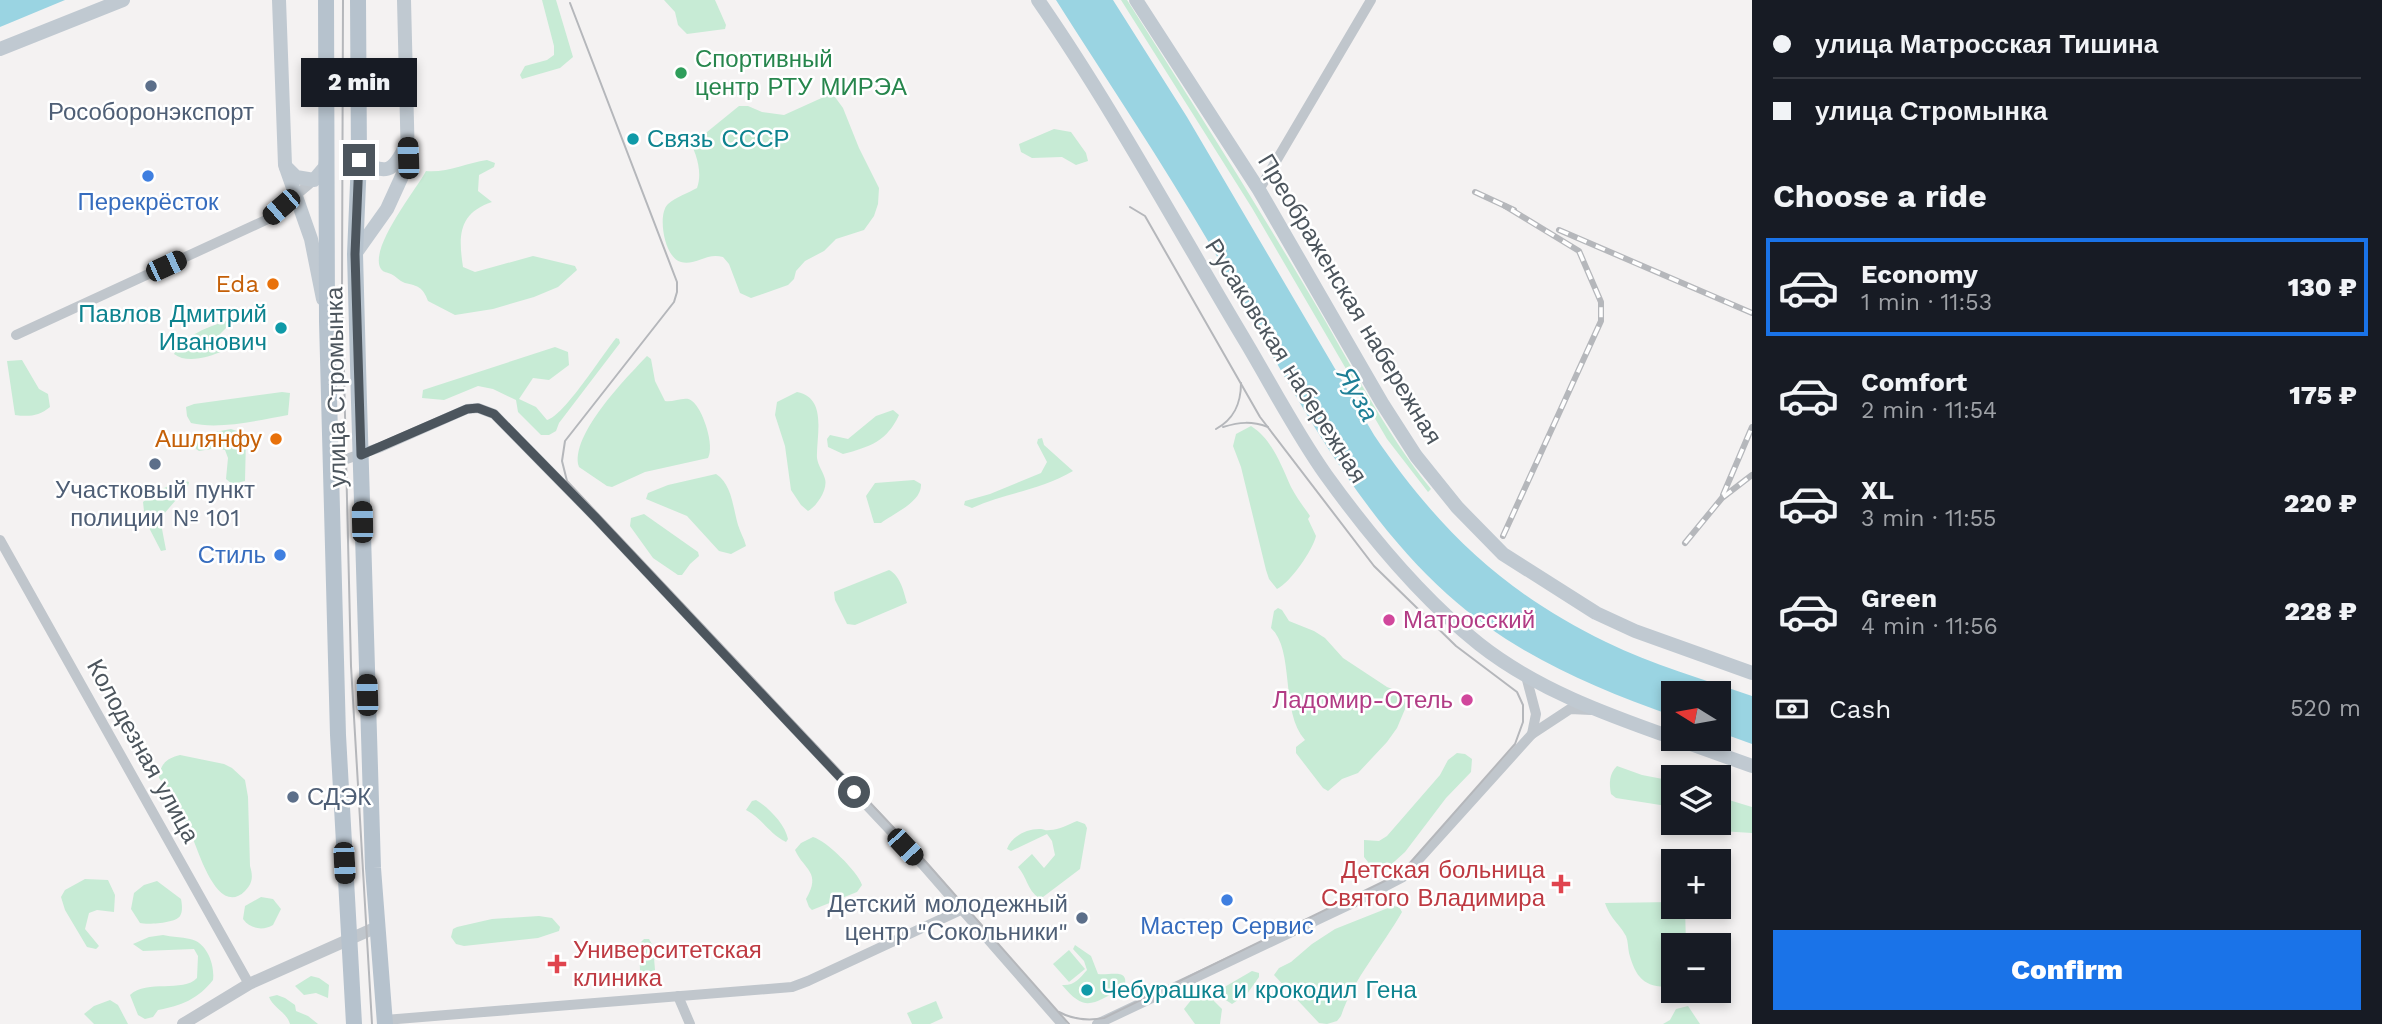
<!DOCTYPE html>
<html lang="en">
<head>
<meta charset="utf-8">
<style>
  :root { --surface:#171b24; --page:#242831; --text:#f1f3f6; --muted:#9ea1a6; --line:#363941; --accent:#1a73e8 }
  body { margin:0; font-family:"Work Sans",sans-serif; background:var(--page); color:var(--text); height:100vh; display:flex; flex-direction:column; font-size:26px; white-space:nowrap }
  * { box-sizing:border-box; margin:0 }
  p { font-size:23px; color:var(--muted) }
  .icon { flex:none; width:38px; height:38px; fill:none; stroke:currentColor; stroke-width:2; stroke-linecap:round; stroke-linejoin:round }
  .map { position:relative; flex:1; overflow:hidden }
  .drawer { display:flex; flex-direction:column; background:var(--surface); width:630px }
  .drawer>* { flex:none }
  .top-card { display:grid; align-content:center; height:154px; padding:0 21px; background:var(--surface) }
  .needle { width:46px; rotate:281deg }
  .fabs { position:absolute; left:1661px; top:681px; display:grid; gap:14px }
  .fabs a { display:grid; place-items:center; width:70px; height:70px; border-radius:0px; background:var(--surface); box-shadow:0 4px 10px #0003; font-size:35px }
  .end { position:absolute; width:32px; height:32px; margin:-16px; border:9px solid #4c555d; background:#fff; box-shadow:0 0 0 4px #fff }
  .from { border-radius:50% }
  .bubble { position:absolute; height:49px; border-radius:0px; background:var(--surface); box-shadow:0 4px 10px #0003; font-size:23px; font-weight:800; line-height:49px; text-align:center }
  .car { position:absolute; width:21px; height:42px; margin:-21px -10px; border-radius:9px; box-shadow:0 0 5px 2px #0007; background:linear-gradient(#222 24%,#8ab4d8 0 40%,#222 0 76%,#8ab4d8 0 86%,#222 0) }
  .top-card b { display:flex; align-items:center; gap:24px; height:66px; font-size:26px }
  .top-card b+b { border-top:2px solid var(--line) }
  .top-card i { width:18px; height:18px; background:var(--text) }
  ul { padding:0; list-style:none }
  li { display:flex; align-items:center; gap:21px; height:98px; margin:0 14px 10px; padding:0 7px; border:4px solid transparent; border-radius:0px }
  li div { flex:1 }
  li b { display:block; font-size:26px }
  li em { font-style:normal; font-weight:800 }
  li.selected { border-color:var(--accent) }
  li>.icon { width:63px; height:63px; stroke-width:1.5 }
  h2 { padding:0 21px; font-size:32px; line-height:84px }
  .pay { display:flex; align-items:center; gap:18px; height:77px; padding:0 21px; font-size:26px }
  .pay p { margin-inline-start:auto }
  .cta { display:flex; gap:14px; margin-top:auto; padding:14px 21px }
  .cta a { flex:1; height:80px; border-radius:0px; background:var(--accent); color:#fff; font-size:28px; font-weight:800; line-height:80px; text-align:center }
  main { display:flex; flex:1; min-height:0 }
  .map>svg:first-child { display:block }
  .green { fill:#c7ebd5 }
  .water { fill:#9ad4e2 }
  .lines { fill:none; stroke-linecap:round; stroke-linejoin:round }
  .minor { stroke:#c0c6cc; stroke-width:10 }
  .tertiary { stroke:#c0c6cc; stroke-width:12 }
  .secondary { stroke:#c0c9d1; stroke-width:14 }
  .primary { stroke:#b6c2cd; stroke-width:16 }
  .tram { stroke:#b5b7bb; stroke-width:2 }
  .rail-casing { stroke:#b5b7bb; stroke-width:6 }
  .rail { stroke:#fff; stroke-width:3.5; stroke-dasharray:10; stroke-linecap:butt }
  .route { stroke:#4c555d; stroke-width:9 }
  .leisure-dot { fill:#2e9e5b; stroke:#fff; stroke-width:2.5 }
  .service-dot { fill:#5c6f8a; stroke:#fff; stroke-width:2.5 }
  .culture-dot { fill:#0f9aa8; stroke:#fff; stroke-width:2.5 }
  .shop-dot { fill:#3f7fe0; stroke:#fff; stroke-width:2.5 }
  .food-dot { fill:#e8710a; stroke:#fff; stroke-width:2.5 }
  .hotel-dot { fill:#d1479c; stroke:#fff; stroke-width:2.5 }
  .health-dot { fill:#e0444e; stroke:#fff; stroke-width:2.5 }
  .labels { text-anchor:middle; dominant-baseline:central; stroke-width:5; stroke-linejoin:round; paint-order:stroke }
  .leisure-label { font-size:24px; fill:#27864d; stroke:#fff; text-anchor:start }
  .service-label { font-size:24px; fill:#4e5e75; stroke:#fff }
  .culture-label { font-size:24px; fill:#0d838f; stroke:#fff; text-anchor:start }
  .shop-label { font-size:24px; fill:#366cbe; stroke:#fff }
  .food-label { font-size:24px; fill:#c56008; stroke:#fff; text-anchor:end }
  .street-label { font-size:24px; fill:#4c555d; stroke:#fff }
  .hotel-label { font-size:24px; fill:#b23c85; stroke:#fff; text-anchor:start }
  .health-label { font-size:24px; fill:#be3a42; stroke:#fff; text-anchor:end }
  .water-label { font-size:26px; font-style:italic; fill:#1e7f96; stroke:#fff }
</style>
</head>
<body>
<main>
<div class="map">
<svg width="1752" height="1024" viewBox="0 0 1752 1024">
  <rect width="100%" height="100%" fill="#f4f2f2"/>
  <g class="green">
    <path d="M 542,0 L 556,0 L 573,57 L 560,68 L 522,79 L 520,75 L 525,66 L 547,60 L 554,55 L 554,46 Z"/>
    <path d="M 664,0 L 715,0 L 726,25 L 725,29 L 687,34 L 678,25 L 675,12 Z"/>
    <path d="M 1121,0 L 1127,0 C 1190,99 1253,198 1313,300 C 1351,364 1384,431 1431,489 L 1428,492 L 1387,439 L 1252,208 Z"/>
    <path d="M 826,96 L 835,97 L 843,108 L 859,148 L 879,188 L 878,204 L 874,216 L 864,230 L 836,239 L 824,251 L 805,261 L 796,271 L 794,279 L 788,285 L 751,298 L 740,293 L 729,264 L 723,257 C 707,252 695,266 681,262 C 664,258 657,214 668,204 C 676,197 688,193 697,188 C 703,172 696,151 687,137 L 689,134 L 707,132 L 739,106 L 748,106 L 762,112 L 784,115 Z"/>
    <path d="M 1054,129 L 1071,132 L 1086,153 L 1088,161 L 1076,165 L 1062,157 L 1032,158 L 1021,152 L 1019,144 Z"/>
    <path d="M 487,160 L 495,163 L 494,167 L 479,175 L 478,191 L 492,202 C 459,213 458,235 463,267 L 475,272 L 533,256 L 575,266 L 577,270 L 558,287 L 534,297 L 493,309 L 455,315 L 428,301 C 423,287 418,286 405,283 C 399,281 396,276 391,274 C 387,272 384,273 381,269 C 368,249 416,190 426,171 C 447,173 466,163 487,160 Z"/>
    <path d="M 230,320 L 229,325 L 217,337 L 217,341 L 224,347 L 223,351 C 209,357 187,364 174,354 C 182,336 212,325 230,320 Z"/>
    <path d="M 616,338 L 619,339 L 620,343 L 559,423 L 556,431 L 549,435 L 541,435 L 518,412 L 516,400 L 493,389 L 478,386 L 444,400 L 422,398 L 423,390 L 555,347 L 568,352 L 569,365 L 549,380 L 533,378 L 519,399 L 536,407 L 547,420 C 564,416 603,354 616,338 Z"/>
    <path d="M 647,356 L 651,359 L 655,381 L 665,401 C 673,403 686,395 692,401 C 703,409 715,446 708,458 L 645,472 L 612,487 L 607,486 L 579,467 C 569,436 627,377 647,356 Z"/>
    <path d="M 22,360 L 39,389 L 48,394 L 50,407 C 39,416 29,417 15,415 L 7,361 Z"/>
    <path d="M 282,392 L 290,393 L 288,415 C 260,420 219,430 191,423 L 187,416 L 186,407 L 194,404 Z"/>
    <path d="M 797,392 C 828,398 816,436 817,458 C 818,466 823,471 825,479 C 828,489 817,506 808,511 L 801,505 L 791,490 L 785,446 L 775,415 L 777,402 Z"/>
    <path d="M 893,410 L 899,415 C 887,441 870,447 843,454 L 828,447 L 827,439 L 830,435 L 848,439 L 876,416 Z"/>
    <path d="M 1251,426 C 1272,439 1281,465 1291,487 C 1296,497 1304,507 1310,516 L 1308,519 L 1316,536 C 1313,550 1290,583 1277,589 L 1269,579 L 1266,570 L 1241,467 L 1233,446 L 1236,434 Z"/>
    <path d="M 231,429 L 243,433 L 246,437 L 245,481 L 232,484 L 226,479 L 228,458 L 225,450 L 217,448 L 199,451 L 196,449 L 194,436 Z"/>
    <path d="M 1042,438 L 1044,445 L 1073,471 C 1041,490 1006,493 972,508 L 964,505 L 965,501 L 990,494 L 1041,473 L 1047,462 L 1037,443 L 1038,439 Z"/>
    <path d="M 716,474 C 732,484 733,508 738,525 C 740,532 744,538 746,546 L 731,554 L 719,551 L 687,516 L 646,499 L 648,493 L 668,485 Z"/>
    <path d="M 182,480 L 189,482 L 188,486 L 163,515 L 162,529 L 166,550 L 161,551 L 145,520 L 143,502 L 153,493 Z"/>
    <path d="M 914,480 L 921,484 C 922,502 894,513 881,523 L 874,523 L 866,496 L 875,483 Z"/>
    <path d="M 644,514 L 698,552 L 699,556 L 690,564 L 682,575 L 678,575 L 653,558 L 630,526 L 631,518 Z"/>
    <path d="M 889,570 C 900,575 904,592 907,603 L 855,625 L 847,624 L 835,600 L 834,592 Z"/>
    <path d="M 1278,608 L 1282,610 L 1289,621 L 1314,631 L 1325,638 L 1343,658 L 1387,687 L 1400,692 L 1408,702 L 1397,728 L 1387,742 L 1358,773 L 1342,779 L 1328,791 L 1323,788 L 1296,753 L 1296,747 L 1305,740 C 1280,712 1295,650 1271,628 L 1274,611 Z"/>
    <path d="M 1457,753 L 1465,754 L 1472,759 L 1471,772 L 1446,798 L 1405,852 L 1385,870 L 1372,867 L 1364,857 L 1364,840 L 1379,841 L 1387,836 L 1440,775 L 1448,760 Z"/>
    <path d="M 180,755 L 224,764 L 232,768 L 245,780 L 248,797 L 250,866 C 253,876 253,883 245,891 C 219,917 200,856 193,839 C 186,824 179,809 173,795 C 170,788 163,783 159,778 C 160,764 167,758 180,755 Z"/>
    <path d="M 1617,766 L 1642,775 L 1673,781 L 1673,807 L 1616,798 L 1611,794 C 1609,783 1609,774 1617,766 Z"/>
    <path d="M 1719,797 L 1752,807 L 1752,833 L 1720,831 L 1703,823 L 1718,822 Z"/>
    <path d="M 756,800 C 768,807 785,824 788,839 L 786,842 C 769,834 762,818 746,810 L 752,801 Z"/>
    <path d="M 1077,821 L 1085,824 L 1087,828 L 1080,869 L 1043,897 L 1039,898 C 1027,890 1027,877 1018,867 L 1032,854 L 1044,868 L 1055,855 L 1052,841 L 1047,834 L 1011,851 L 1007,849 C 1011,837 1026,829 1039,829 C 1047,829 1042,831 1050,830 C 1059,830 1069,824 1077,821 Z"/>
    <path d="M 813,837 C 827,841 858,872 862,885 L 857,892 L 812,910 L 809,907 L 806,899 C 822,872 804,870 795,850 L 801,843 Z"/>
    <path d="M 85,879 L 108,880 L 115,895 L 114,912 L 97,910 L 89,913 L 85,929 L 99,946 L 96,949 L 87,947 L 65,910 L 61,897 L 65,890 Z"/>
    <path d="M 157,881 L 181,899 C 182,904 183,912 180,916 C 176,923 148,925 140,923 L 131,909 L 134,893 L 144,885 Z"/>
    <path d="M 261,897 L 273,899 L 281,909 L 273,925 C 263,931 250,929 243,919 L 245,906 Z"/>
    <path d="M 1673,902 L 1673,906 L 1685,907 L 1686,945 L 1673,945 L 1673,987 C 1645,988 1636,979 1629,953 C 1628,948 1628,941 1626,936 C 1619,923 1611,920 1605,903 Z"/>
    <path d="M 1393,906 L 1399,907 L 1402,912 C 1382,947 1354,978 1341,1016 L 1337,1021 L 1327,1024 L 1319,1023 L 1274,975 L 1279,968 L 1291,962 L 1312,944 L 1335,929 Z"/>
    <path d="M 539,916 L 552,918 L 560,927 L 559,931 L 538,938 L 464,946 L 456,944 L 451,937 L 453,929 L 457,927 L 492,919 Z"/>
    <path d="M 163,935 C 172,937 181,937 190,939 C 207,942 215,965 213,980 C 198,999 181,1006 158,1010 L 153,1017 L 145,1019 L 138,1015 L 130,995 C 147,979 183,993 197,978 L 198,956 L 194,949 L 143,951 L 133,944 L 149,937 Z"/>
    <path d="M 644,939 L 649,939 L 653,946 L 655,970 L 651,975 L 644,976 L 640,971 L 639,944 Z"/>
    <path d="M 1075,945 L 1091,956 L 1098,974 C 1109,976 1131,967 1124,988 C 1093,1002 1087,1015 1062,985 C 1074,986 1079,979 1087,970 L 1084,961 L 1073,949 Z"/>
    <path d="M 1069,950 L 1085,969 L 1069,982 L 1053,964 Z"/>
    <path d="M 1252,971 L 1259,973 L 1259,977 L 1247,994 L 1232,1004 L 1221,997 L 1221,989 Z"/>
    <path d="M 311,976 L 319,978 L 329,985 L 328,998 L 316,993 L 304,995 L 295,986 Z"/>
    <path d="M 277,995 L 285,998 L 295,1005 L 296,1011 L 308,1016 L 318,1024 L 290,1024 C 286,1011 274,1009 269,997 Z"/>
    <path d="M 1201,996 L 1213,1000 L 1222,1009 L 1220,1024 L 1195,1024 L 1184,1009 L 1192,999 Z"/>
    <path d="M 110,1000 L 118,1005 L 128,1024 L 94,1024 L 84,1014 L 94,1006 Z"/>
    <path d="M 936,1001 L 943,1018 L 930,1024 L 912,1024 L 907,1013 Z"/>
    <path d="M 1688,1006 L 1700,1024 L 1663,1024 L 1670,1020 L 1676,1009 Z"/>
  </g>
  <g class="water">
    <path d="M 0,0 L 65,0 L 0,27 Z"/>
    <path d="M 1056,0 L 1113,0 L 1187,117 L 1374,435 C 1437,528 1504,593 1606,642 C 1653,665 1703,679 1752,696 L 1752,744 L 1719,732 L 1718,693 L 1673,693 L 1673,716 C 1589,686 1514,654 1447,594 C 1346,503 1278,363 1211,246 C 1162,162 1108,82 1056,0 Z"/>
  </g>
  <g class="lines">
    <g class="minor">
      <path d="M 1259,190 L 1371,0"/>
      <path d="M 16,335 L 268,219 L 314,180"/>
      <path d="M 332,464 L 381,447 L 467,409 L 478,408 L 494,414 L 595,517 L 923,865 L 1062,1024"/>
      <path d="M 0,540 L 249,984"/>
      <path d="M 1526,676 L 1536,714 L 1532,734"/>
      <path d="M 678,996 L 690,1024"/>
      <path d="M 385,1020 L 792,987 L 808,981 L 963,909"/>
      <path d="M 1097,1024 L 1353,903 L 1403,877 L 1532,734 L 1570,709 L 1591,710"/>
    </g>
    <path class="tertiary" d="M 183,1024 L 249,984 L 377,927"/>
    <g class="secondary">
      <path d="M 279,0 L 285,165 L 311,239 L 323,299"/>
      <path d="M 1038,0 C 1114,110 1178,229 1247,344 C 1273,388 1297,434 1326,475 C 1370,536 1420,597 1479,644 C 1536,689 1605,714 1673,738"/>
      <path d="M 1136,0 L 1259,190 L 1382,403 L 1416,456 L 1457,507 L 1503,554 L 1596,613 L 1635,631 L 1752,673"/>
      <path d="M 0,49 L 123,0"/>
      <path d="M 359,160 C 386,175 393,173 406,145"/>
      <path d="M 286,167 L 296,177 L 314,180 L 325,167 L 326,160"/>
      <path d="M 355,254 L 387,209 L 408,163 L 404,0"/>
      <path d="M 1674,738 L 1752,766"/>
    </g>
    <g class="primary">
      <path d="M 326,0 L 327,321 L 338,735 L 354,1024"/>
      <path d="M 358,0 L 359,160 L 355,254 L 359,402 L 373,868 L 385,1024"/>
    </g>
    <g class="tram">
      <path d="M 343,0 L 342,290 L 351,666 L 372,1024"/>
      <path d="M 570,3 L 677,282 L 677,292 L 674,302 L 565,441 L 562,461 L 567,481 L 926,862 L 1069,1024"/>
      <path d="M 1223,427 C 1240,422 1251,421 1268,427"/>
      <path d="M 1216,429 C 1234,419 1241,404 1241,383"/>
      <path d="M 1059,1012 C 1074,1020 1088,1021 1104,1018 L 1401,873 L 1515,744 L 1523,722 L 1523,705 L 1517,692 L 1456,646 L 1374,566 L 1260,417 L 1145,216 L 1130,207"/>
    </g>
    <g class="rail-casing">
      <g id="rail">
        <path d="M 1475,192 L 1514,210"/>
        <path d="M 1559,230 L 1752,313"/>
        <path d="M 1723,495 L 1752,427"/>
        <path d="M 1503,536 L 1601,321 L 1601,302 L 1579,251 L 1505,206"/>
        <path d="M 1685,543 L 1722,498 L 1752,475"/>
      </g>
    </g>
    <use href="#rail" class="rail"/>
  </g>
  <g class="lines">
    <path class="route" d="M 359,160 L 355,254 L 361,455 L 467,409 L 478,408 L 494,414 L 595,517 L 854,792"/>
  </g>
  <circle class="leisure-dot" cx="681" cy="73" r="7"/>
  <g class="service-dot">
    <circle cx="151" cy="86" r="7"/>
    <circle cx="155" cy="464" r="7"/>
    <circle cx="293" cy="797" r="7"/>
    <circle cx="1082" cy="918" r="7"/>
  </g>
  <g class="culture-dot">
    <circle cx="633" cy="139" r="7"/>
    <circle cx="281" cy="328" r="7"/>
    <circle cx="1087" cy="990" r="7"/>
  </g>
  <g class="shop-dot">
    <circle cx="148" cy="176" r="7"/>
    <circle cx="280" cy="555" r="7"/>
    <circle cx="1227" cy="900" r="7"/>
  </g>
  <g class="food-dot">
    <circle cx="273" cy="284" r="7"/>
    <circle cx="276" cy="439" r="7"/>
  </g>
  <g class="hotel-dot">
    <circle cx="1389" cy="620" r="7"/>
    <circle cx="1467" cy="700" r="7"/>
  </g>
  <g class="health-dot">
    <path d="M1557.5 873.5h7v7h7v7h-7v7h-7v-7h-7v-7h7z"/>
    <path d="M553.5 953.5h7v7h7v7h-7v7h-7v-7h-7v-7h7z"/>
  </g>
  <g class="labels">
    <g class="leisure-label">
      <text x="695" y="59">Спортивный<tspan x="695" dy="28">центр РТУ МИРЭА</tspan></text>
    </g>
    <g class="service-label">
      <text x="151" y="112">Рособоронэкспорт</text>
      <text x="155" y="490">Участковый пункт<tspan x="155" dy="28">полиции № 101</tspan></text>
      <text x="307" y="797" text-anchor="start">СДЭК</text>
      <text x="1068" y="904" text-anchor="end">Детский молодежный<tspan x="1068" dy="28">центр "Сокольники"</tspan></text>
    </g>
    <g class="culture-label">
      <text x="647" y="139">Связь СССР</text>
      <text x="267" y="314" text-anchor="end">Павлов Дмитрий<tspan x="267" dy="28">Иванович</tspan></text>
      <text x="1101" y="990">Чебурашка и крокодил Гена</text>
    </g>
    <g class="shop-label">
      <text x="148" y="202">Перекрёсток</text>
      <text x="266" y="555" text-anchor="end">Стиль</text>
      <text x="1227" y="926">Мастер Сервис</text>
    </g>
    <g class="food-label">
      <text x="259" y="284">Eda</text>
      <text x="262" y="439">Ашлянфу</text>
    </g>
    <g class="street-label">
      <text transform="translate(1350 299) rotate(59)">Преображенская набережная</text>
      <text transform="translate(1286 361) rotate(58)">Русаковская набережная</text>
      <text transform="translate(336 387) rotate(-91)">улица Стромынка</text>
      <text transform="translate(143 751) rotate(61)">Колодезная улица</text>
    </g>
    <g class="hotel-label">
      <text x="1403" y="620">Матросский</text>
      <text x="1453" y="700" text-anchor="end">Ладомир-Отель</text>
    </g>
    <g class="health-label">
      <text x="1545" y="870">Детская больница<tspan x="1545" dy="28">Святого Владимира</tspan></text>
      <text x="573" y="950" text-anchor="start">Университетская<tspan x="573" dy="28">клиника</tspan></text>
    </g>
    <g class="water-label">
      <text transform="translate(1358 394) rotate(61)">Яуза</text>
    </g>
  </g>
</svg>
<div class="fabs">
<a><svg class="needle" viewBox="-14 -14 28 28"><path d="M0-13l5 13h-10z" fill="#e53935"/><path d="M0 13l5-13h-10z" fill="#9ea1a6"/></svg></a>
<a><svg class="icon" aria-label="layers" viewBox="0 0 24 24"><path d="M12 4l9 5-9 5-9-5zM3 14l9 5 9-5"/></svg></a>
<a>+</a>
<a>−</a>
</div>
<i class="end from" style="left:854px;top:792px"></i>
<i class="end" style="left:359px;top:160px"></i>
<div class="bubble" style="left:301px;top:58px;width:116px">2 min</div>
<i class="car" style="left:408px;top:158px;rotate:358deg"></i>
<i class="car" style="left:281px;top:207px;rotate:229deg"></i>
<i class="car" style="left:166px;top:266px;rotate:65deg"></i>
<i class="car" style="left:362px;top:522px;rotate:359deg"></i>
<i class="car" style="left:367px;top:695px;rotate:358deg"></i>
<i class="car" style="left:905px;top:847px;rotate:137deg"></i>
<i class="car" style="left:344px;top:863px;rotate:177deg"></i>
</div>
<section class="drawer">
<div class="top-card">
<b><i class="from"></i>улица Матросская Тишина</b>
<b><i></i>улица Стромынка</b>
</div>
<h2>Choose a ride</h2>
<ul>
<li class="selected"><svg class="icon" aria-label="car" viewBox="0 0 24 24"><path d="M5 17H2v-5l4-1 3-4h7l3 4 3 1v5h-3M9 17h6M6 11h13"/><circle cx="7" cy="17" r="2"/><circle cx="17" cy="17" r="2"/></svg><div><b>Economy</b><p>1 min · 11:53</p></div><em>130 ₽</em></li>
<li><svg class="icon" aria-label="car" viewBox="0 0 24 24"><path d="M5 17H2v-5l4-1 3-4h7l3 4 3 1v5h-3M9 17h6M6 11h13"/><circle cx="7" cy="17" r="2"/><circle cx="17" cy="17" r="2"/></svg><div><b>Comfort</b><p>2 min · 11:54</p></div><em>175 ₽</em></li>
<li><svg class="icon" aria-label="car" viewBox="0 0 24 24"><path d="M5 17H2v-5l4-1 3-4h7l3 4 3 1v5h-3M9 17h6M6 11h13"/><circle cx="7" cy="17" r="2"/><circle cx="17" cy="17" r="2"/></svg><div><b>XL</b><p>3 min · 11:55</p></div><em>220 ₽</em></li>
<li><svg class="icon" aria-label="car" viewBox="0 0 24 24"><path d="M5 17H2v-5l4-1 3-4h7l3 4 3 1v5h-3M9 17h6M6 11h13"/><circle cx="7" cy="17" r="2"/><circle cx="17" cy="17" r="2"/></svg><div><b>Green</b><p>4 min · 11:56</p></div><em>228 ₽</em></li>
</ul>
<div class="pay"><svg class="icon" aria-label="cash" viewBox="0 0 24 24"><path d="M3 7h18v10H3z"/><circle cx="12" cy="12" r="2"/></svg>Cash<p>520 m</p></div>
<div class="cta"><a>Confirm</a></div>
</section>
</main>
</body>
</html>
